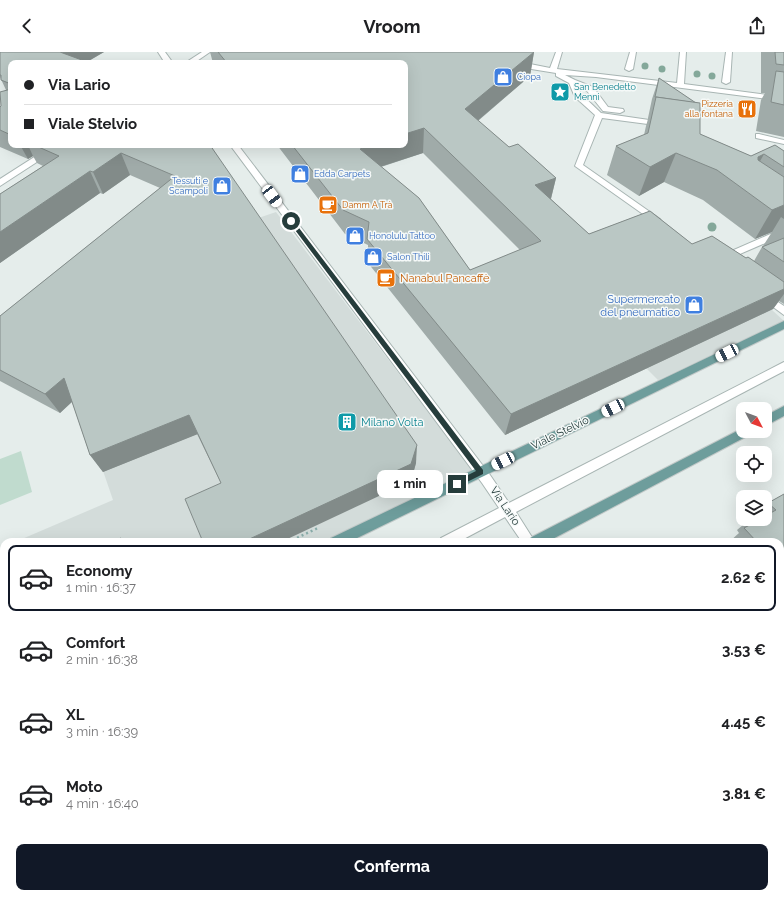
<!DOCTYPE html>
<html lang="it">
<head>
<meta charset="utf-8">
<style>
  :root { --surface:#fff; --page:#f6f6f6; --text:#202124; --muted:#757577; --line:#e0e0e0; --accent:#111827 }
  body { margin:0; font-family:Raleway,sans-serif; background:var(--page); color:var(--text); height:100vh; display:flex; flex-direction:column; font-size:15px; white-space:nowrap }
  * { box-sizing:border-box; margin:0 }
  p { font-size:13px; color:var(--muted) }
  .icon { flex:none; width:22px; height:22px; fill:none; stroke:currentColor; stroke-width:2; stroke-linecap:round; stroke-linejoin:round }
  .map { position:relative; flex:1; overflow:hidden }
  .side { position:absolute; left:0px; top:486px; width:784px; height:360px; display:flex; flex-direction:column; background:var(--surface); border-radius:12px 12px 0 0; box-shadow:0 4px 16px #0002 }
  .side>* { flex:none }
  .banner { position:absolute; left:8px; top:8px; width:400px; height:88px; border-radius:8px; box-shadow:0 4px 16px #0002; display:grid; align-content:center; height:88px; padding:0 16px; background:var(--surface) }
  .needle { width:26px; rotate:131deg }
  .controls { position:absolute; left:736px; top:350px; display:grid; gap:8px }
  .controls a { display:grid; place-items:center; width:36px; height:36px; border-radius:8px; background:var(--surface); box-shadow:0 4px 16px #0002; font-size:20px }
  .end { position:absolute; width:18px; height:18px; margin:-9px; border:5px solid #263d3c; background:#fff; box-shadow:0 0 0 2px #fff }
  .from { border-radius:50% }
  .bubble { position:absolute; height:28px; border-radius:8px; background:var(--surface); box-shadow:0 4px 16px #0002; font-size:13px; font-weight:700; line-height:28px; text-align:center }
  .car { position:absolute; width:12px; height:24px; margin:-12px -6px; border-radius:5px; box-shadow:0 0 3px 1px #0007; background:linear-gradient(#fff 24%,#345 0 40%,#fff 0 76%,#345 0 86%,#fff 0) }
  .banner b { display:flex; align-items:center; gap:14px; height:38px; font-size:15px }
  .banner b+b { border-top:1px solid var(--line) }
  .banner i { width:10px; height:10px; background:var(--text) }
  ul { padding:7px 0 0; list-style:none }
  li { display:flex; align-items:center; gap:12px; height:66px; margin:0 8px 6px; padding:0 8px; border:2px solid transparent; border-radius:8px }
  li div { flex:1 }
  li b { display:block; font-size:15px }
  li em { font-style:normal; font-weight:700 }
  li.selected { border-color:var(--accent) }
  li>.icon { width:36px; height:36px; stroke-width:1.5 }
  .primary-button { display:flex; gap:8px; margin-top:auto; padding:8px 16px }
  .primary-button a { flex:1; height:46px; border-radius:8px; background:var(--accent); color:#fff; font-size:16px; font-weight:700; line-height:46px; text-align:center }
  header { display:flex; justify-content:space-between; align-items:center; height:52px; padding:0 16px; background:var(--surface); font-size:18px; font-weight:700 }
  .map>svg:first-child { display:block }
  .built { fill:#d3dcda }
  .green { fill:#c0dbce }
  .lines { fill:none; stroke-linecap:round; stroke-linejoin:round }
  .minor-casing { stroke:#a8b5b3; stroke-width:2 }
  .major-casing { stroke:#c2c9c8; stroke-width:2 }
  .path { stroke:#89adaa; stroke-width:2.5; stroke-dasharray:2 3; stroke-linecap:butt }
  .minor { fill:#fff; fill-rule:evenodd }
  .major { fill:#6e9d9c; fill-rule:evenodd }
  .tree { fill:#84a89a }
  .wall { fill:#a0aba9; fill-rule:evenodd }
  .shaded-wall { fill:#828b89 }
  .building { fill:#bac7c4; stroke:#828b89 }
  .route { fill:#263d3c }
  .labels { text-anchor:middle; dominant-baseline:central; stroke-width:3; stroke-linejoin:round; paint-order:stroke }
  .far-shop-label { font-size:9px; fill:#366cbe; stroke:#f5f9f8; text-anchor:start }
  .far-culture-label { font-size:9px; fill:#0d838f; stroke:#f5f9f8; text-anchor:start }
  .far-food-label { font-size:9px; fill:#c56008; stroke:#f5f9f8; text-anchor:end }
  .food-label { font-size:11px; fill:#c56008; stroke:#f5f9f8; text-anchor:start }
  .shop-label { font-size:11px; fill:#366cbe; stroke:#f5f9f8; text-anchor:end }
  .culture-label { font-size:11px; fill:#0d838f; stroke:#f5f9f8; text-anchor:start }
  .street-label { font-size:11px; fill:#263d3c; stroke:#f5f9f8 }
</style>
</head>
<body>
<header><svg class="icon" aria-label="back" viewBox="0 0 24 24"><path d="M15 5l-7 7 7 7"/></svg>Vroom<svg class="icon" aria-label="share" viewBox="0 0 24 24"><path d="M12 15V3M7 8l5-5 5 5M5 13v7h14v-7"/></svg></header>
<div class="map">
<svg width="784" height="846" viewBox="0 0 784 846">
  <rect width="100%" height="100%" fill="#e5edeb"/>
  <g class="built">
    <path d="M 276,160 L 473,419 L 323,490 L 15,490 L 113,448 L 76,340 L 0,297 L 208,183 Z"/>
    <path d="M 699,208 L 772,258 L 784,269 L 658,328 L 628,298 Z"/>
    <path d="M 4,495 L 4,642 L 0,644 L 0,496 Z"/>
    <path d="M 0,828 L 4,842 L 187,842 L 188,846 L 0,846 Z"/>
  </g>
  <path class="green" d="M 21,399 L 32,440 L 0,453 L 0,407 Z"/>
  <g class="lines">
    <g class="minor-casing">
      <g id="minor">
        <path d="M 158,0 L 165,0 L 173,11 L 165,11 Z"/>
        <path d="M 202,0 L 210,0 L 194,11 L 185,11 Z"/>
        <path d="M 556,0 L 562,0 L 557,17 L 677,31 L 680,0 L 686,0 L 684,32 L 784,45 L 784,49 L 596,25 L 565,23 L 575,28 L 593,35 L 608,55 L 623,57 L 624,59 L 620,61 L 603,59 L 587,39 L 578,35 L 581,42 L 601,61 L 663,70 L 667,72 L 663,74 L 602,66 L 583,113 L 660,167 L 661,169 L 657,172 L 575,114 L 595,63 L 575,45 L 569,31 L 556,24 L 556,21 L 525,16 L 511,11 L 515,9 L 550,16 Z"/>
        <path d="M 630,0 L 636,0 L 633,17 L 629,19 L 625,17 Z"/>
        <path d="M 726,0 L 732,0 L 730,30 L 726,32 L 722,30 Z"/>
        <path d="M 756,82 L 759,82 L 784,88 L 784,92 L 756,86 Z"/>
        <path d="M 53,93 L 63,93 L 0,134 L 0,127 Z"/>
        <path d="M 230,93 L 238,93 L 490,423 L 509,451 L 784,310 L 784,319 L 516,460 L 535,490 L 522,490 L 505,465 L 458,490 L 440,490 L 441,486 L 499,456 L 482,431 Z"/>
        <path d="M 784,176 L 784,183 L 726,208 L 720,208 L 718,206 L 720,204 Z"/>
        <path d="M 764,241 L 784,254 L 784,263 L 761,246 L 759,244 Z"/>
        <path d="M 4,702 L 4,718 L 0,720 L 0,704 Z"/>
        <path d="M 780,827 L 784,828 L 784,846 L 777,846 L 775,842 L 780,842 Z"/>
        <path d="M 297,842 L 318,842 L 317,846 L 295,846 Z"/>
      </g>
    </g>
    <g class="major-casing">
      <g id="major">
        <path d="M 784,269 L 784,277 L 349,490 L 330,490 L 331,486 Z"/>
        <path d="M 784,354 L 784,364 L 765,374 L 765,364 Z"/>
        <path d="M 743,376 L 743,379 L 753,379 L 751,382 L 547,490 L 529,490 L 530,486 Z"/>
        <path d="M 4,644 L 4,659 L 0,660 L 0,645 Z"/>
        <path d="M 4,763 L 4,779 L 0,781 L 0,765 Z"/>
      </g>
    </g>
    <path class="path" d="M 288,490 L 318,476"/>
    <use href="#minor" class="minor"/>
    <use href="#major" class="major"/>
  </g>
  <g class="tree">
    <circle cx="645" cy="14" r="3.5"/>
    <circle cx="662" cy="17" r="3.5"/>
    <circle cx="697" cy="22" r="3.5"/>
    <circle cx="712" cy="24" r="3.5"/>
    <circle cx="712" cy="175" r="4.5"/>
  </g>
  <g class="wall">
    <path d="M 0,0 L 104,0 L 87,10 L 11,11 L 11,93 L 210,93 L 416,411 L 411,429 L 221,431 L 197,382 L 103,420 L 90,403 L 72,350 L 60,361 L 0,329 L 0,264 L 160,136 L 130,123 L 103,142 L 100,141 L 0,211 L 0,142 L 43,114 L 37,111 L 33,104 L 28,107 L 0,95 L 0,55 L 1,54 L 6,38 L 0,25 Z"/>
    <path d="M 210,0 L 534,0 L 530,24 L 478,69 L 509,95 L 518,92 L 556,126 L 551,147 L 589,182 L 650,159 L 692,192 L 712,184 L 746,206 L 748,205 L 754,209 L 762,195 L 764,195 L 763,194 L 772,180 L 755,187 L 703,148 L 664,130 L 639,144 L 607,123 L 616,94 L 644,83 L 646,74 L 648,67 L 648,66 L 652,47 L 659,26 L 696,51 L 700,51 L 700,82 L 751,104 L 775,93 L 784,99 L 784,252 L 779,249 L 773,257 L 505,383 L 368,211 L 368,193 L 345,182 L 277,93 L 405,93 L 405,11 L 213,11 ZM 423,101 L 520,198 L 470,218 L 419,146 L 381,115 Z"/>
    <path d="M 761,0 L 784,0 L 784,85 L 756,79 L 761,48 L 765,41 L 761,41 Z"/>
    <path d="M 784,442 L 784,580 L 780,576 L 780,490 L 729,490 L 739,481 L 737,478 L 750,467 L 765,467 L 765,453 L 768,451 Z"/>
    <path d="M 784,619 L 784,640 L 780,635 L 780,621 Z"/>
    <path d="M 459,842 L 740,842 L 743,846 L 453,846 Z"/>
  </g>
  <g class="shaded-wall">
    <path d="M 59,0 L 104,0 L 85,11 Z"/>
    <path d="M 534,0 L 530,24 L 462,82 L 465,57 Z"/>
    <path d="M 424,76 L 423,101 L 361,121 L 360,97 L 372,93 L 405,93 L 405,82 Z"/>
    <path d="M 20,93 L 28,93 L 33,104 L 28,107 Z"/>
    <path d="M 121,101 L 130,123 L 103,142 L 93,120 Z"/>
    <path d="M 676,101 L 664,130 L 639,144 L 650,115 Z"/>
    <path d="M 764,102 L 748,131 L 758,105 Z"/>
    <path d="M 90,119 L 100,141 L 0,211 L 0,180 Z"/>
    <path d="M 556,126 L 550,150 L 535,133 Z"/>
    <path d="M 784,153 L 784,167 L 781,165 L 772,180 L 755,187 L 772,158 Z"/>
    <path d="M 784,237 L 784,242 L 773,257 L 505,383 L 511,362 Z"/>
    <path d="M 64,326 L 77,345 L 60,361 L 45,342 Z"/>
    <path d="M 189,363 L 198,382 L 103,420 L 90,403 Z"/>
    <path d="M 417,393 L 416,411 L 411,429 L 281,490 L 243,490 Z"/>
    <path d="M 4,595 L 4,605 L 0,606 L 0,597 Z"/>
    <path d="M 41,842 L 70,842 L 71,846 L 41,846 Z"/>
    <path d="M 167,842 L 187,842 L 188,846 L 168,846 Z"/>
  </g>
  <g class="building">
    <path d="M 0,0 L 60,0 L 90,11 L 11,11 L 11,32 L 1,28 L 1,23 L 0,23 Z"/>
    <path d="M 218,0 L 534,0 L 465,57 L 509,95 L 518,92 L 556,126 L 535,133 L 589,182 L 650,159 L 692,192 L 712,184 L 746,206 L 748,205 L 784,230 L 784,237 L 511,362 L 367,187 L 369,170 L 343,158 L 292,93 L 372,93 L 360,97 L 419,146 L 470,218 L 541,189 L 424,76 L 405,82 L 405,11 L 227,11 Z"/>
    <path d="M 775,0 L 784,0 L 784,13 L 776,12 Z"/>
    <path d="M 776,19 L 784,20 L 784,53 L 771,50 Z"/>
    <path d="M 659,26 L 696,51 L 656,45 L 655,45 Z"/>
    <path d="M 11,37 L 11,83 L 0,78 L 0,55 L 1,54 L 0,40 Z"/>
    <path d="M 656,45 L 700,51 L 700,82 L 751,104 L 775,93 L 784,99 L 784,115 L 764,102 L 758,105 L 758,108 L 784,125 L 784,153 L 772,158 L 717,118 L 676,101 L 650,115 L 616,94 L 648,81 Z"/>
    <path d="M 34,93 L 210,93 L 417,393 L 411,412 L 243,490 L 203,490 L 185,447 L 221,431 L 189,363 L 90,403 L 64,326 L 45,342 L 0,318 L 0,264 L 175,124 L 121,101 L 93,120 L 90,119 L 0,180 L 0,142 L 59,104 Z"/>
    <path d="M 784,186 L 784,210 L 762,195 Z"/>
    <path d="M 784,442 L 784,519 L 780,514 L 780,490 L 757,490 L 744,476 L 761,467 L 765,467 L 765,464 L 776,458 L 768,451 Z"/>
    <path d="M 121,486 L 122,490 L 112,490 Z"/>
    <path d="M 4,537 L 4,595 L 0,597 L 0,539 Z"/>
    <path d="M 4,811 L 4,842 L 41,842 L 41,846 L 0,846 L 0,813 Z"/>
    <path d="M 132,842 L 167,842 L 168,846 L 133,846 Z"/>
    <path d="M 475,842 L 740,842 L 743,846 L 468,846 Z"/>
  </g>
  <path class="route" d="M 289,168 L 293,168 L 483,418 L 483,422 L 459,434 L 454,434 L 454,430 L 476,419 L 289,170 Z"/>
  <defs>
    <g id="shop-square" transform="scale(1)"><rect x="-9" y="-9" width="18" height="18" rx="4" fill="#3f7fe0" stroke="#f5f9f8"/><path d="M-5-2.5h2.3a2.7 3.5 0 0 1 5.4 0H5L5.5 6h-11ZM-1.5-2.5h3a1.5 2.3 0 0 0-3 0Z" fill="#fff"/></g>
    <g id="sight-square" transform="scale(1)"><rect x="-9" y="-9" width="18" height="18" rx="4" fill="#0f9aa8" stroke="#f5f9f8"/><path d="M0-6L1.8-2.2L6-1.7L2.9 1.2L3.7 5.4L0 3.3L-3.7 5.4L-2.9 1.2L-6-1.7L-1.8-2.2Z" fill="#fff"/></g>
    <g id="restaurant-square" transform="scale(1)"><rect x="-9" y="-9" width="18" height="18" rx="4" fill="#e8710a" stroke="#f5f9f8"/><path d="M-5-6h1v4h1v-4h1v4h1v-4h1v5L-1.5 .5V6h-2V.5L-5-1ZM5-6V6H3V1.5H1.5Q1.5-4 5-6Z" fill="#fff"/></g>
    <g id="cafe-square" transform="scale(1)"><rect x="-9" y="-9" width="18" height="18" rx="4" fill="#e8710a" stroke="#f5f9f8"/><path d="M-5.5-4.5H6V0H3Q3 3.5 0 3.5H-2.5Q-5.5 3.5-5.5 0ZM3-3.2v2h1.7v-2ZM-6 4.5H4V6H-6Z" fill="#fff"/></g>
    <g id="building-square" transform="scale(1)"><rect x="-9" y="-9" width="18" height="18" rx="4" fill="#0f9aa8" stroke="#f5f9f8"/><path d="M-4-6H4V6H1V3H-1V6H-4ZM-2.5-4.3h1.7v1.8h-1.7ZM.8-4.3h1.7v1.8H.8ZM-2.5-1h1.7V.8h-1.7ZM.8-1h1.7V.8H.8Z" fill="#fff"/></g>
  </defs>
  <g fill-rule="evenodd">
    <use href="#shop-square" x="503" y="25"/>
    <use href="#sight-square" x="560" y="40"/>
    <use href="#restaurant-square" x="747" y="57"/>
    <use href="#shop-square" x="300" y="122"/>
    <use href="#shop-square" x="222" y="134"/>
    <use href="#cafe-square" x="328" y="153"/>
    <use href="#shop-square" x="355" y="184"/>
    <use href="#shop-square" x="373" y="205"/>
    <use href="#cafe-square" x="386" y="226"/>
    <use href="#shop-square" x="694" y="253"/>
    <use href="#building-square" x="347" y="370"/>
  </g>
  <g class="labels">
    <g class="far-shop-label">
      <text x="517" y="25">Ciopa</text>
      <text x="314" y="122">Edda Carpets</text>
      <text x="208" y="129" text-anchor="end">Tessuti e<tspan x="208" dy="10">Scampoli</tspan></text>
      <text x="369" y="184">Honolulu Tattoo</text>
      <text x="387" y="205">Salon Thili</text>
    </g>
    <g class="far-culture-label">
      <text x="574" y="35">San Benedetto<tspan x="574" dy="10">Menni</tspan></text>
    </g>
    <g class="far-food-label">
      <text x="733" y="52">Pizzeria<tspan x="733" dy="10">alla fontana</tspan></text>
      <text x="342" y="153" text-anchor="start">Damm A Trà</text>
    </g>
    <g class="food-label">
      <text x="400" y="226">Nanabul Pancaffè</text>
    </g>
    <g class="shop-label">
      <text x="680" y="247">Supermercato<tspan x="680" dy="13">del pneumatico</tspan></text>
    </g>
    <g class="culture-label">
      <text x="361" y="370">Milano Volta</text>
    </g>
    <g class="street-label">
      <text transform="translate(560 381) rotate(-26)">Viale Stelvio</text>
      <text transform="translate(505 454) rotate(56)">Via Lario</text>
    </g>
  </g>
</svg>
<div class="controls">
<a><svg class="needle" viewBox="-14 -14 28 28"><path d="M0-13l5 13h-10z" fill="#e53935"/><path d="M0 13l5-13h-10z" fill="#757577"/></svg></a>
<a><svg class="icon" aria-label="locate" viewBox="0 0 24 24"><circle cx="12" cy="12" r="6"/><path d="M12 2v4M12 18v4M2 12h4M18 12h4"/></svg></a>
<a><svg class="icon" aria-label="layers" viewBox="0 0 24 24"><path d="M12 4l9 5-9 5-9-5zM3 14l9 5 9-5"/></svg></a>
</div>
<i class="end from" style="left:291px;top:169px"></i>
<i class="end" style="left:457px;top:432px"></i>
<div class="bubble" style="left:377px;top:418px;width:66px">1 min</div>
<i class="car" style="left:272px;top:144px;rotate:143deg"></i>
<i class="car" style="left:727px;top:301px;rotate:244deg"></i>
<i class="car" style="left:613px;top:356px;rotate:244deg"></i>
<i class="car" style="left:503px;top:409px;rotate:244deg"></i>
<div class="banner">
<b><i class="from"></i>Via Lario</b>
<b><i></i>Viale Stelvio</b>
</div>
<section class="side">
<ul>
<li class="selected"><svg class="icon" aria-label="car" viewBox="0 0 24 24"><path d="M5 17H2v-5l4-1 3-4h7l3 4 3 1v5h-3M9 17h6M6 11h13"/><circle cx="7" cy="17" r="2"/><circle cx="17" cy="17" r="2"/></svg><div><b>Economy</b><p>1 min · 16:37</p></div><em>2.62 €</em></li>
<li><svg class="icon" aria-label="car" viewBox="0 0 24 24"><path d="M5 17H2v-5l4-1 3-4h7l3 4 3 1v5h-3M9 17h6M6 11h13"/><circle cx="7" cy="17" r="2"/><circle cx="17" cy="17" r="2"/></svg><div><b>Comfort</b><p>2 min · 16:38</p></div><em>3.53 €</em></li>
<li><svg class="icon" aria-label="car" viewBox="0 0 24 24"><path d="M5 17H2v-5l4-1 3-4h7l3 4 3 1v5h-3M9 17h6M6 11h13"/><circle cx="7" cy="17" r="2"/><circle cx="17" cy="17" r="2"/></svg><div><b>XL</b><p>3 min · 16:39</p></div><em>4.45 €</em></li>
<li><svg class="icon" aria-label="car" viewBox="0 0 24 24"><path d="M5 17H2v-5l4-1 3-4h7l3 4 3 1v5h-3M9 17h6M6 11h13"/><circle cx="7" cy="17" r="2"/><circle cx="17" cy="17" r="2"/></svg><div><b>Moto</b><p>4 min · 16:40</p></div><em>3.81 €</em></li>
</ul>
<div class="primary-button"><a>Conferma</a></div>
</section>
</div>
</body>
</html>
